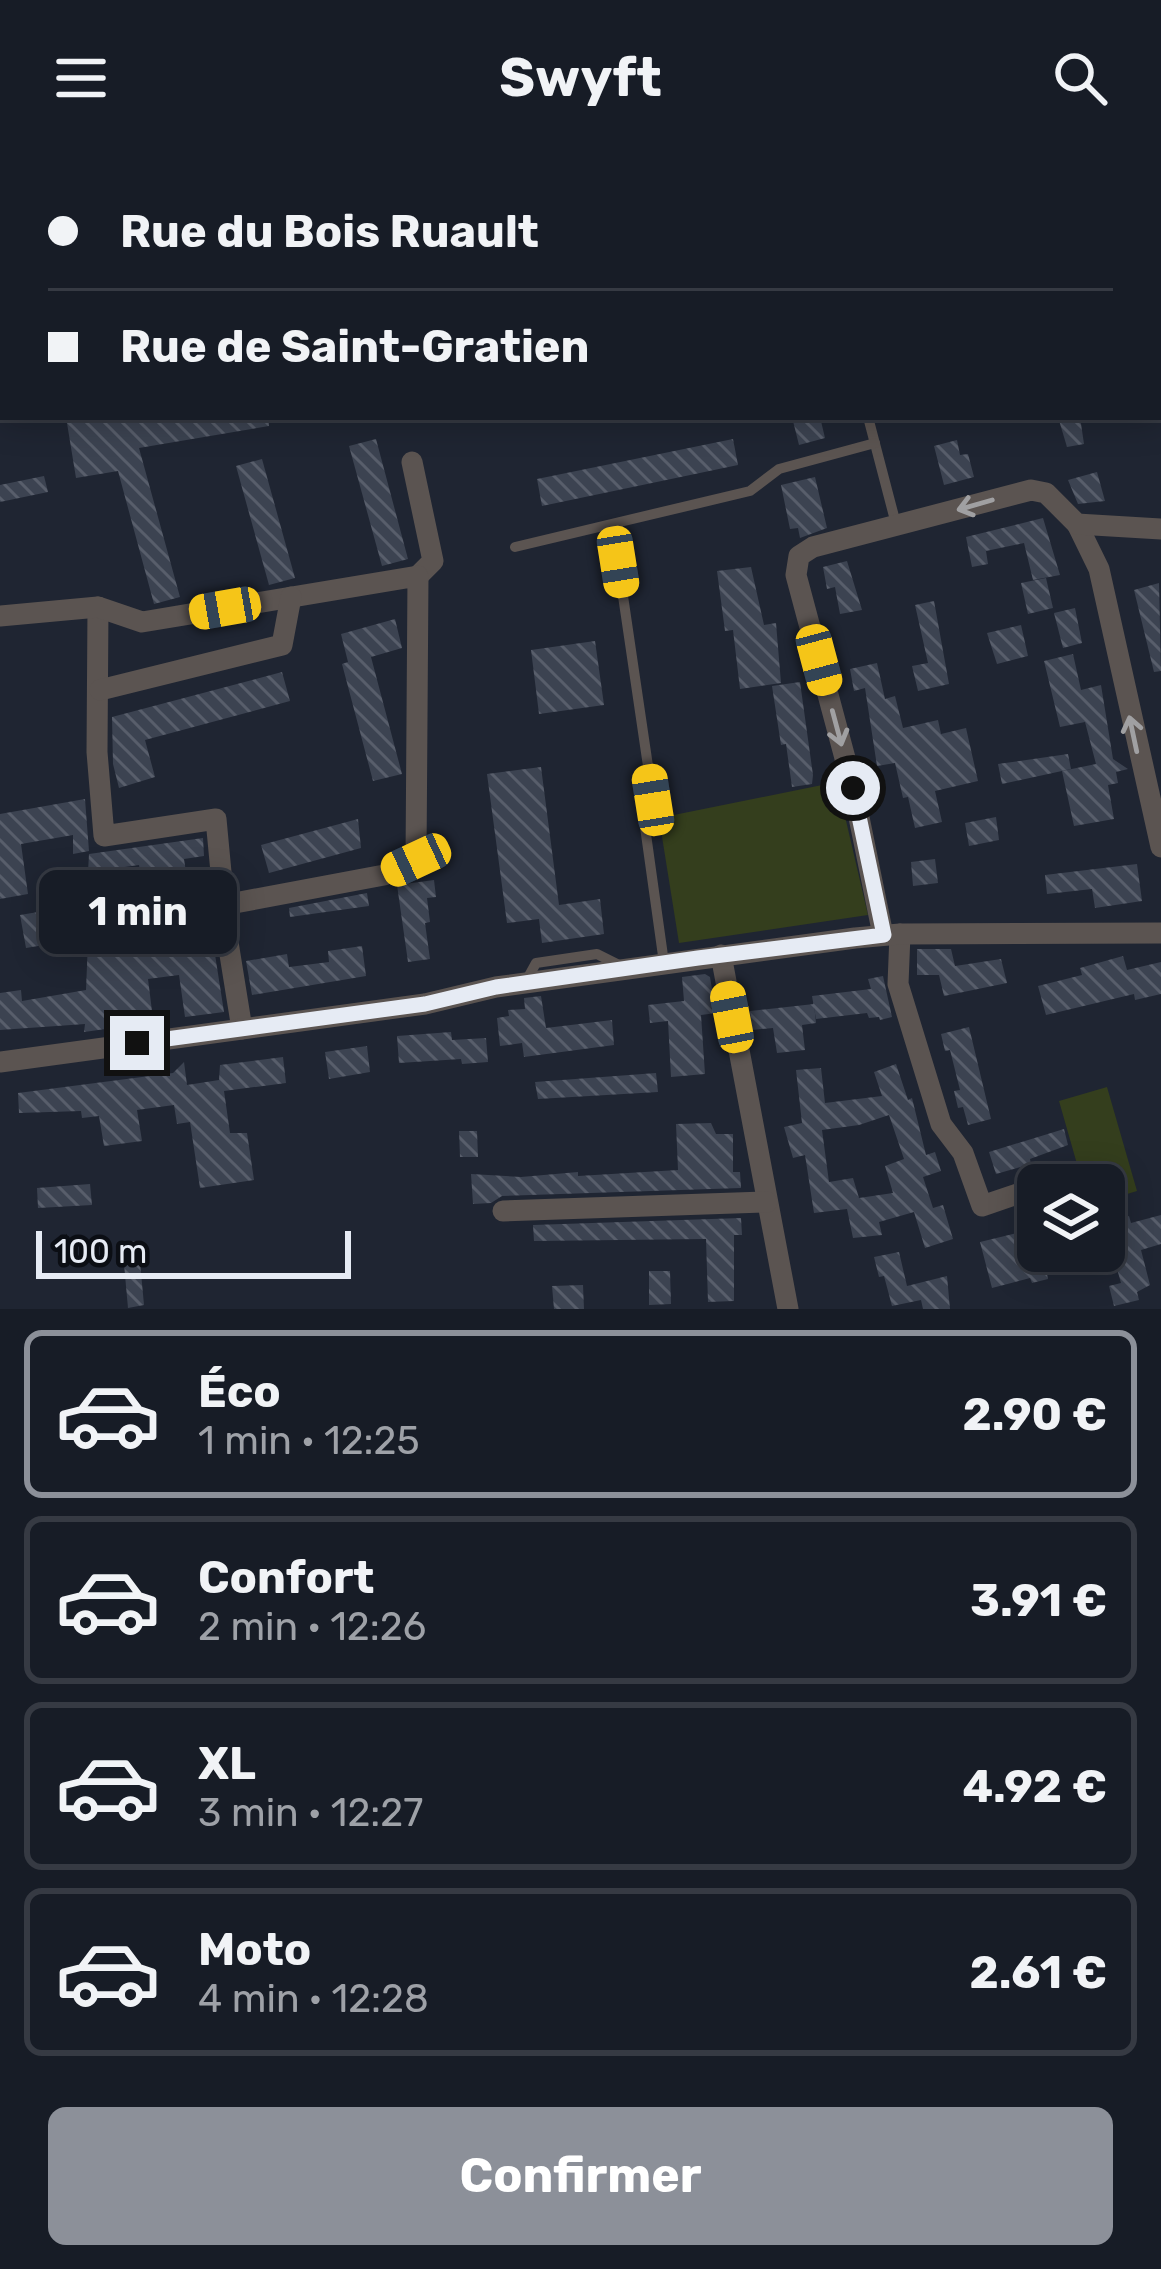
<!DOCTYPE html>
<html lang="fr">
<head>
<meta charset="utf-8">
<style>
  :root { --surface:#171c26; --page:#20252e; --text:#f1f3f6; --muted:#9ea1a7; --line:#363a43; --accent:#8c9099 }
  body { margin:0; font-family:Rubik,sans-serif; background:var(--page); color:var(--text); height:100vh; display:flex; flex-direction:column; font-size:45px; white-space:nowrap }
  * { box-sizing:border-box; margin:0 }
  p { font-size:39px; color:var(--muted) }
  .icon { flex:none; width:66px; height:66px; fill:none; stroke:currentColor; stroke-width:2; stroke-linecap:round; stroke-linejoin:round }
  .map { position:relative; height:1153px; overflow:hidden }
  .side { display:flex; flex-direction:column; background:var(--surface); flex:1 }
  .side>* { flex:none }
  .hud { position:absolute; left:0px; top:0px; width:1161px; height:264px; box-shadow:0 6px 30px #0003,0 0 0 3px var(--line); display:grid; align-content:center; height:264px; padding:0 48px; background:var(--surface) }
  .tools { position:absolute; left:1017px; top:1008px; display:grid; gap:24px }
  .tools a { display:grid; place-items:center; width:108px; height:108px; border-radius:18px; background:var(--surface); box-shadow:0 6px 30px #0003,0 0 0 3px var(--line); font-size:60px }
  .scale { position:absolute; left:36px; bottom:30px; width:315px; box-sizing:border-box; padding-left:12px; border:6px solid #e6ebf4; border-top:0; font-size:33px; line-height:42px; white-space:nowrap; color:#e6ebf4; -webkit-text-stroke:9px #0b0e14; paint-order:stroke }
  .end { position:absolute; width:54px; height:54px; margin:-27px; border:15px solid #e6ebf4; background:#111; box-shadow:0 0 0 6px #111 }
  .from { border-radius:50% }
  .bubble { position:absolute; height:84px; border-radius:18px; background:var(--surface); box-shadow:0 6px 30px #0003,0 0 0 3px var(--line); font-size:39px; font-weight:700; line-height:84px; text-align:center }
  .car { position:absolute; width:36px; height:72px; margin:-36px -18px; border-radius:15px; box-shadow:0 0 9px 3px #0007; background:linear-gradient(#f5c518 24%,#345 0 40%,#f5c518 0 76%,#345 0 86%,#f5c518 0) }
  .hud b { display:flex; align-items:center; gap:42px; height:114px; font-size:45px }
  .hud b+b { border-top:3px solid var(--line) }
  .hud i { width:30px; height:30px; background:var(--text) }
  ul { padding:21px 0 0; list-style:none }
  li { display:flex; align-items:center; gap:36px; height:168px; margin:0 24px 18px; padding:0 24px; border:6px solid var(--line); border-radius:18px }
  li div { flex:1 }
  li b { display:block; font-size:45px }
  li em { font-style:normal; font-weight:700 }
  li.selected { border-color:var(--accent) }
  li>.icon { width:108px; height:108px; stroke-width:1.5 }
  .primary-button { display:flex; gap:24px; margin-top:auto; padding:24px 48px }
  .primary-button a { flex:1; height:138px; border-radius:18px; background:var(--accent); color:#fff; font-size:48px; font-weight:700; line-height:138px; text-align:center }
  header { display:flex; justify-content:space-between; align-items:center; height:156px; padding:0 48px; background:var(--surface); font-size:54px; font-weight:700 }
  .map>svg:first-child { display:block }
  .green { fill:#343e1d }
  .building { fill:url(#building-back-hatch); fill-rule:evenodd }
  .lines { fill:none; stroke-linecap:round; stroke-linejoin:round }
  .service { stroke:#5b5451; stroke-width:10 }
  .minor { stroke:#5b5451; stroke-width:21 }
  .primary { stroke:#92827b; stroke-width:33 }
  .oneway { stroke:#a0a0a2 }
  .route { stroke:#e6ebf4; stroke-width:15 }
</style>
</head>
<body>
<header><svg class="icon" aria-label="menu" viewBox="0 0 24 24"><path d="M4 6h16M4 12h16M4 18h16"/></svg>Swyft<svg class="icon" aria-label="search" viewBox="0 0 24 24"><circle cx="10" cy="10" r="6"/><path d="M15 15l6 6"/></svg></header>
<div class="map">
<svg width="1161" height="1153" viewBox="0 0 1161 1153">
  <defs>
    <pattern id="building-back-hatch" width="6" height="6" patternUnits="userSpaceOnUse" patternTransform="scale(3)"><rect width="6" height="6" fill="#3c4351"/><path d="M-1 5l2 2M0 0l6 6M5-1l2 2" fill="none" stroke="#585e6b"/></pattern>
  </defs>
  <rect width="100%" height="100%" fill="#1f2532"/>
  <g class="green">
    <path d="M 837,626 L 868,759 L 679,787 L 659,662 Z"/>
    <path d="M 1107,931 L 1137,1035 L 1104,1045 L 1104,1029 L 1083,1029 L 1059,945 Z"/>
  </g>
  <g class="building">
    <path d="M 66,261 L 268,261 L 269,270 L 139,292 L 180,441 L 154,448 L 118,315 L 76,322 Z"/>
    <path d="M 792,261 L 820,261 L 825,282 L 799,289 Z"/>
    <path d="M 1058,261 L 1080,261 L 1084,288 L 1067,291 Z"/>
    <path d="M 376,283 L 408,403 L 382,410 L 349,290 Z"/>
    <path d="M 733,283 L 738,309 L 542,350 L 537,323 Z"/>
    <path d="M 957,284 L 960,299 L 968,298 L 974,321 L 944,329 L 934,290 Z"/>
    <path d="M 262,303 L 295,422 L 269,429 L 236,310 Z"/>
    <path d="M 1097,316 L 1105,345 L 1078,348 L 1068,324 Z"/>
    <path d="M 44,320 L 48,336 L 0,346 L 0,329 Z"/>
    <path d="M 815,321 L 827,372 L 800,382 L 798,372 L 790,373 L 781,329 Z"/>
    <path d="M 1043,362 L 1060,419 L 1033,424 L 1024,387 L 986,395 L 988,408 L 972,411 L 966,381 Z"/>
    <path d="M 847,405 L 862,454 L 840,458 L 835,431 L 827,433 L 823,411 Z"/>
    <path d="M 751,411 L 764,469 L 776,467 L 781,527 L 740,533 L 733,474 L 725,475 L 717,415 Z"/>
    <path d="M 1046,422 L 1053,452 L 1028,458 L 1021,427 Z"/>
    <path d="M 1159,427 L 1161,515 L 1154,516 L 1134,434 Z"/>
    <path d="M 934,445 L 949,528 L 918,535 L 912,510 L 928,507 L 915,449 Z"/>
    <path d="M 1075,452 L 1082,487 L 1063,492 L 1054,457 Z"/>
    <path d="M 395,463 L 402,492 L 371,501 L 402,618 L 373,625 L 342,508 L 348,506 L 341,478 Z"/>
    <path d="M 1021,469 L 1028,500 L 997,508 L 987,477 Z"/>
    <path d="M 595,485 L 604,549 L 539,558 L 531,494 Z"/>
    <path d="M 1073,498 L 1081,534 L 1101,529 L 1113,603 L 1128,613 L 1116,616 L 1118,627 L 1108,629 L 1114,663 L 1074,670 L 1062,615 L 1096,608 L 1085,566 L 1060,571 L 1044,505 Z"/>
    <path d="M 877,507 L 885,543 L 895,540 L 903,572 L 938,564 L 941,578 L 966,572 L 978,625 L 935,635 L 942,666 L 915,672 L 908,641 L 903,642 L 895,607 L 877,610 L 865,532 L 854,535 L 850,513 Z"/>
    <path d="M 282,516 L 290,545 L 145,584 L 155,621 L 119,632 L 113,608 L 112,561 Z"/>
    <path d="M 800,526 L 813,619 L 812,628 L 792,631 L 786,588 L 781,589 L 772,530 Z"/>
    <path d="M 1068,598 L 1071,613 L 1002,628 L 998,608 Z"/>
    <path d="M 541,611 L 559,749 L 600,743 L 604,778 L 542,787 L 539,763 L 507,767 L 487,618 Z"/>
    <path d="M 85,643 L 89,695 L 73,698 L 73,679 L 21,688 L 28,738 L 0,743 L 0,658 Z"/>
    <path d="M 996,661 L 999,684 L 969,690 L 965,667 Z"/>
    <path d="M 358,663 L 361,692 L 269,717 L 261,689 Z"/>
    <path d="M 203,682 L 204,700 L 184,703 L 195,775 L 211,773 L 224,856 L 185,861 L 179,819 L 148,823 L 152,855 L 125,858 L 127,870 L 84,876 L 85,868 L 0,874 L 0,837 L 21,834 L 22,845 L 86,834 L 89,760 L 110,758 L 114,787 L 151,781 L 139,709 L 88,716 L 89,698 Z"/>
    <path d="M 935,703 L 938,727 L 913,730 L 911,706 Z"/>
    <path d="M 1137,708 L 1142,745 L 1095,752 L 1092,733 L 1047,738 L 1045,719 Z"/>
    <path d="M 434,724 L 436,741 L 427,742 L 430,766 L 425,767 L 430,803 L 408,806 L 397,729 Z"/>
    <path d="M 367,737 L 369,750 L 290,761 L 289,752 Z"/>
    <path d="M 44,755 L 50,788 L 26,792 L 20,759 Z"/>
    <path d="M 362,790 L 366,820 L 252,839 L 246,805 L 287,798 L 289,811 L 329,806 L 328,795 Z"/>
    <path d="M 917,793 L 951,793 L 955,810 L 1001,803 L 1007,827 L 944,840 L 939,819 L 917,819 Z"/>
    <path d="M 1123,800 L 1127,814 L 1161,806 L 1161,838 L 1135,844 L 1134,838 L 1046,859 L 1038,830 L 1082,819 L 1080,812 Z"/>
    <path d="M 705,818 L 710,821 L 716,857 L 701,859 L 705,918 L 671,921 L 668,865 L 650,867 L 648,849 L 684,845 L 682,821 Z"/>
    <path d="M 883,820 L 892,861 L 880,864 L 879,861 L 869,862 L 867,857 L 816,863 L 812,840 L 871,833 L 868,823 Z"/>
    <path d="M 541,840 L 546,872 L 612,864 L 614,889 L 524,901 L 522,887 L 500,890 L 497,862 L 509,860 L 508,854 L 525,853 L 524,842 Z"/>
    <path d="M 814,848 L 816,867 L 802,869 L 805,894 L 777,897 L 773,872 L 752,874 L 750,855 Z"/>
    <path d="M 969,871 L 991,963 L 968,969 L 963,951 L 958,952 L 954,935 L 960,934 L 950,894 L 945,895 L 941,878 Z"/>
    <path d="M 451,876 L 452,884 L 486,882 L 488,906 L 462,908 L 461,903 L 399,907 L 397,880 Z"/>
    <path d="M 367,890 L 370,916 L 329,923 L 325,896 Z"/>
    <path d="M 283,901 L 286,927 L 224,935 L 230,977 L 247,977 L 254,1024 L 200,1032 L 190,966 L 177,968 L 174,949 L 137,954 L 142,985 L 104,990 L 99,960 L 82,962 L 81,955 L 19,957 L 18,937 L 173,917 L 184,906 L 187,929 L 219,924 L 220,909 Z"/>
    <path d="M 896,908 L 908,944 L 912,942 L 926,999 L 935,996 L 941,1015 L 923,1021 L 933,1052 L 943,1049 L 953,1083 L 925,1092 L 914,1056 L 879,1066 L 882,1079 L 853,1082 L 847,1053 L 814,1057 L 805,999 L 793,1002 L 784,971 L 802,967 L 796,914 L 821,912 L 825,947 L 882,940 L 874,916 ZM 889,959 L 904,1003 L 885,1010 L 893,1037 L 859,1042 L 853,1022 L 829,1026 L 822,974 L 859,969 Z"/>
    <path d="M 656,917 L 658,936 L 538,943 L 535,926 Z"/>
    <path d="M 711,967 L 716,978 L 733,978 L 733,1016 L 740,1016 L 741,1032 L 502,1040 L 491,1047 L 473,1048 L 471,1018 L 521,1021 L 578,1016 L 578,1020 L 678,1014 L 676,968 Z"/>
    <path d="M 1064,973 L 1068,989 L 1030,1003 L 1031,1008 L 996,1018 L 989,996 Z"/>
    <path d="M 459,975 L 477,975 L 478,1001 L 460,1001 Z"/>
    <path d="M 90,1028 L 92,1049 L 38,1052 L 37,1032 Z"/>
    <path d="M 1161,1059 L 1161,1088 L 1141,1094 L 1150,1129 L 1137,1136 L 1139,1144 L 1114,1150 L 1109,1130 L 1121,1127 L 1104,1067 L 1129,1060 L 1131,1067 Z"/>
    <path d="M 741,1062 L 742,1079 L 734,1079 L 734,1145 L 708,1146 L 706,1083 L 534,1085 L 533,1069 Z"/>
    <path d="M 1038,1072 L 1038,1095 L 1069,1095 L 1073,1111 L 1047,1118 L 1048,1123 L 1032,1127 L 1030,1122 L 992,1132 L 980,1086 Z"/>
    <path d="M 138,1085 L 144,1149 L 128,1152 L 122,1086 Z"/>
    <path d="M 899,1096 L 907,1130 L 947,1120 L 950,1153 L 923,1153 L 921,1144 L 892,1150 L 884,1120 L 879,1121 L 874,1101 Z"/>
    <path d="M 649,1115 L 670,1115 L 671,1148 L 649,1149 Z"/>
    <path d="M 583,1129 L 584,1153 L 554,1153 L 552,1130 Z"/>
  </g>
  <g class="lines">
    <g class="service">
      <path d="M 802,0 L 803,3"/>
      <path d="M 994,0 L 995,3"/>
      <path d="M 868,261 L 896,368"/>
      <path d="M 515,391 L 750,335 L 779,313 L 875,287"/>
      <path d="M 618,406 L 653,644 L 645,671 L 664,807"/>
      <path d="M 525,827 L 536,807 L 597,798 L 623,811"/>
    </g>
    <g class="minor">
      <path d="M 412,306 L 433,405 L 418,420"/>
      <path d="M 1077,368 L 1099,413 L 1161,691"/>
      <path d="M 98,451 L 97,596 L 104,680 L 216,663 L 227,780 L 242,873"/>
      <path d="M 0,460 L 98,451 L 142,466 L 418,420 L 416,704 L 384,719 L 224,749"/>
      <path d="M 100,534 L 282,489 L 291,441"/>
      <path d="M 900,778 L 898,828 L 941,968 L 963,997 L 982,1050 L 1038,1031"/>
      <path d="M 883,779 L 853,632 L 796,419 L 799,400 L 813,391 L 1031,334 L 1046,337 L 1077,368 L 1161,373"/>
      <path d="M 721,799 L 788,1153"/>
      <path d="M 0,906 L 425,848 L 496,831 L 855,782 L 900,778 L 1161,777"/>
      <path d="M 1045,1029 L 1068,1022"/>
      <path d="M 503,1055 L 767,1046"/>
    </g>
    <g class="primary">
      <path d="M 217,3 L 229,0"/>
      <path d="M 261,3 L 273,0"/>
      <path d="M 337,3 L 354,0"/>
      <path d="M 0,73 L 3,73"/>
      <path d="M 0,98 L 3,97"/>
    </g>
  </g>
  <defs><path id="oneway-shaft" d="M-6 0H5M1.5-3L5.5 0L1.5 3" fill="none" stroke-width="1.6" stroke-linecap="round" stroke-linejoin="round" transform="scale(3)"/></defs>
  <g class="oneway">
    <use href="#oneway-shaft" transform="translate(975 349) rotate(164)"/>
    <use href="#oneway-shaft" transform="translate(837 572) rotate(75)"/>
    <use href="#oneway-shaft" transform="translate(1133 578) rotate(-102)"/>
  </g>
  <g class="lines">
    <path class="route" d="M 137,887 L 425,848 L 496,831 L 698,802 L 884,779 L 853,632"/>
  </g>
</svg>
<div class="tools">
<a><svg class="icon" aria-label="layers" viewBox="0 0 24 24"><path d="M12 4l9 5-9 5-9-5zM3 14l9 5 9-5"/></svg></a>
</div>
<div class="scale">100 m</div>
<i class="end from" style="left:853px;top:632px"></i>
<i class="end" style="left:137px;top:887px"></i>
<div class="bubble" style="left:39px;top:714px;width:198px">1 min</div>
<i class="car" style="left:618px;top:406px;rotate:171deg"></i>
<i class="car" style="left:225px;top:452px;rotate:260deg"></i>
<i class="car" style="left:819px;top:504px;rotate:165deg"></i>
<i class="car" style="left:653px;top:644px;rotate:351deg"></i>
<i class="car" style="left:416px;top:704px;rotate:245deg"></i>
<i class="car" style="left:732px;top:861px;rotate:349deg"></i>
<div class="hud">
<b><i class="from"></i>Rue du Bois Ruault</b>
<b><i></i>Rue de Saint-Gratien</b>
</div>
</div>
<section class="side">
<ul>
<li class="selected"><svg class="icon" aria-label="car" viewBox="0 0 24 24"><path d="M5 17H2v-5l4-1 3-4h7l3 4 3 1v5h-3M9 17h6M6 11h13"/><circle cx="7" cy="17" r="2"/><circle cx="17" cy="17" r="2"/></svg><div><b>Éco</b><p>1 min · 12:25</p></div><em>2.90 €</em></li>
<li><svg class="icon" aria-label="car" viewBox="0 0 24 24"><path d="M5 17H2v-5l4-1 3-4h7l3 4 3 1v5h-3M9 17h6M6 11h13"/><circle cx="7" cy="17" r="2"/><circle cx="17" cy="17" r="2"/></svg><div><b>Confort</b><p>2 min · 12:26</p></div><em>3.91 €</em></li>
<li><svg class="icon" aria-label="car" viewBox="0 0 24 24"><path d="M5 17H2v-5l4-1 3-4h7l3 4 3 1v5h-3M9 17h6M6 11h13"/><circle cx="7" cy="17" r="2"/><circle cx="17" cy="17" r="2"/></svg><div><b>XL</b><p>3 min · 12:27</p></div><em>4.92 €</em></li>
<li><svg class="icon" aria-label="car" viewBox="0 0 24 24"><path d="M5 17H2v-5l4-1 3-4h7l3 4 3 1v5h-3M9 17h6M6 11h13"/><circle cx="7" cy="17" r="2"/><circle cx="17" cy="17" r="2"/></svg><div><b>Moto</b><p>4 min · 12:28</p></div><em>2.61 €</em></li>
</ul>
<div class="primary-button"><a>Confirmer</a></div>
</section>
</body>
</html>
